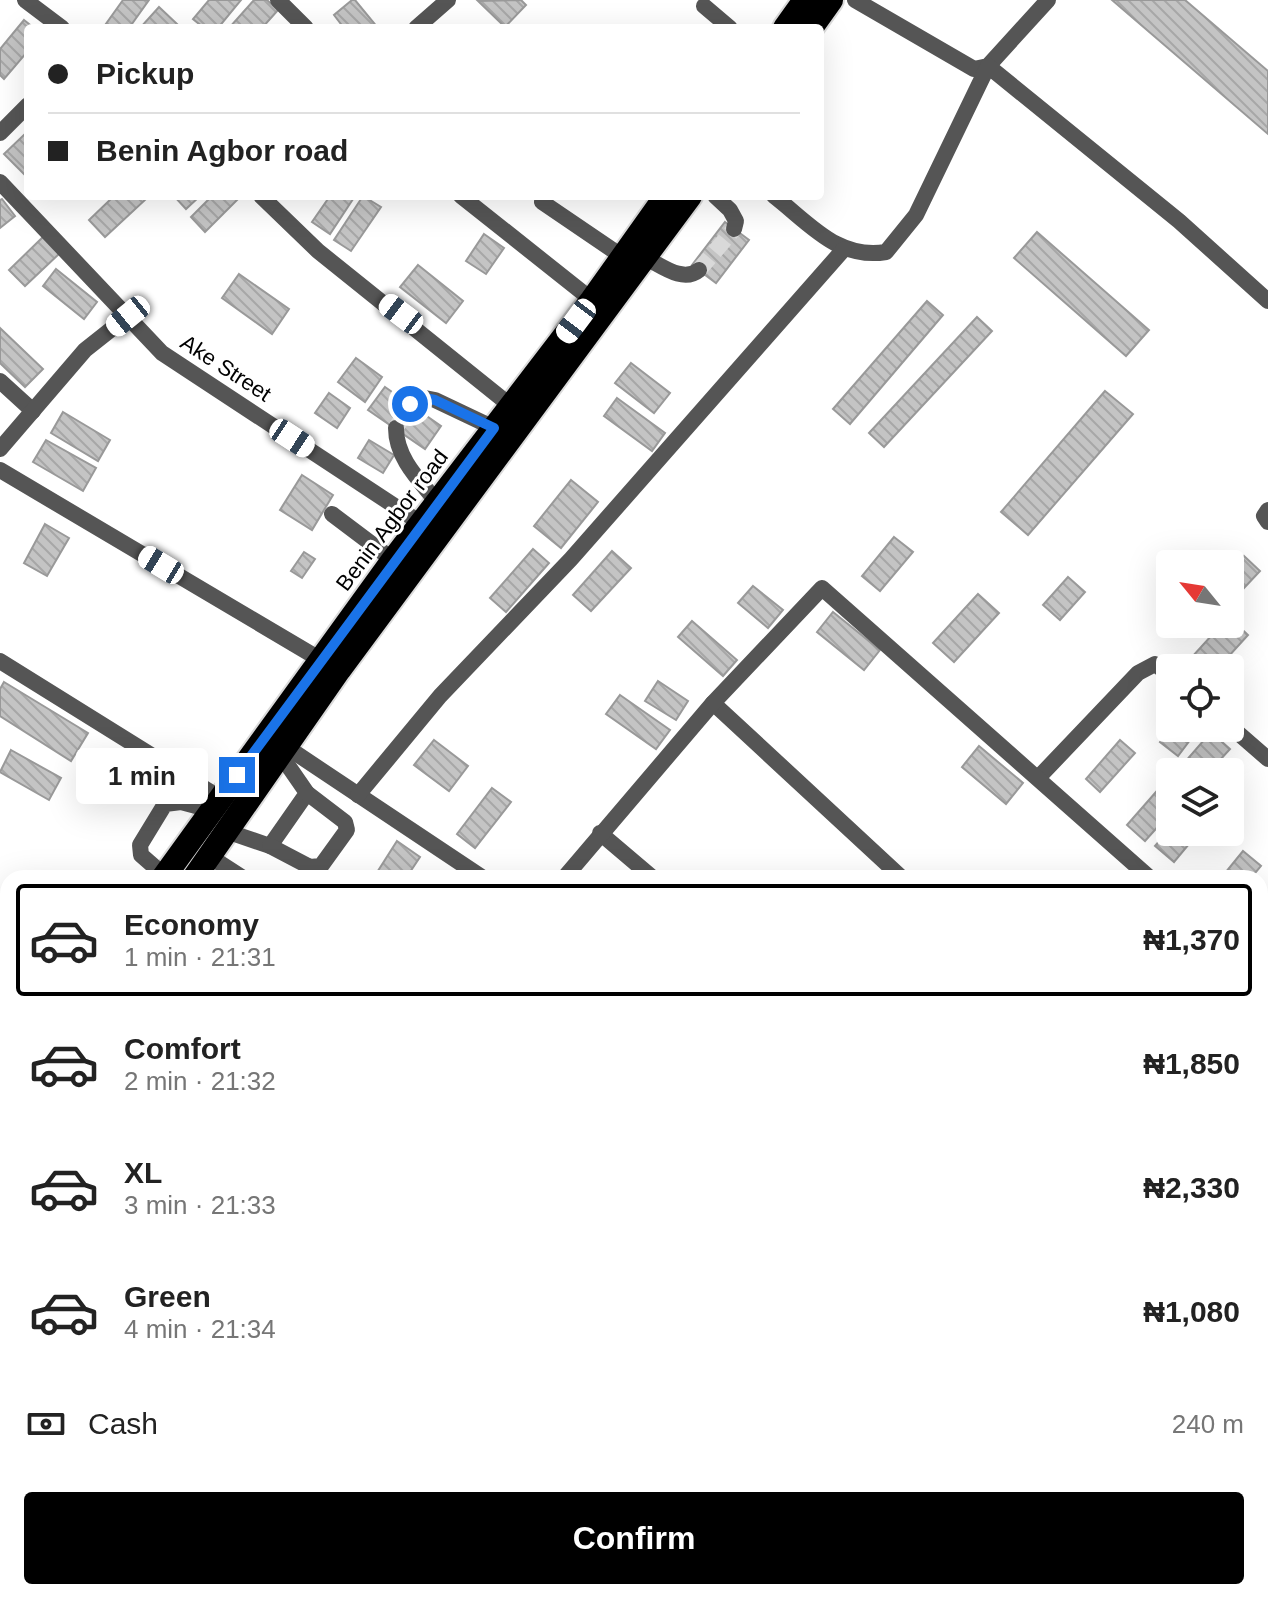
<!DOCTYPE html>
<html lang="en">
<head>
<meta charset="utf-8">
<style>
  :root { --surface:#fff; --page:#f2f2f2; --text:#222; --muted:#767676; --line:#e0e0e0; --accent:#000 }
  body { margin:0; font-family:Helvetica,sans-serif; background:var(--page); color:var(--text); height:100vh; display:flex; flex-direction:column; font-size:30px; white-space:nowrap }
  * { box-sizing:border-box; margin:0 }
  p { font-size:26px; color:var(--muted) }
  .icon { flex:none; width:44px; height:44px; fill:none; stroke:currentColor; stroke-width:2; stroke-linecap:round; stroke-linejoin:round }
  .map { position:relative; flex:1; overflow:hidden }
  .details { position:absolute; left:0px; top:870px; width:1268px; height:730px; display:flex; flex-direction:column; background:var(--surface); border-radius:24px 24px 0 0; box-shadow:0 8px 32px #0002 }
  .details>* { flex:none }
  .hud { position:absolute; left:24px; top:24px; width:800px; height:176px; border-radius:8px; box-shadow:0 8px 32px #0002; display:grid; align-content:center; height:176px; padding:0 24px; background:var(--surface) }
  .needle { width:52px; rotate:300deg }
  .controls { position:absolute; left:1156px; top:550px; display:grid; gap:16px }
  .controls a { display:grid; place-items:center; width:88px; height:88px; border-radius:8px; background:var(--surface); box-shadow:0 8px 32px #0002; font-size:40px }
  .end { position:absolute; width:36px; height:36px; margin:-18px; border:10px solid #1a73e8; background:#fff; box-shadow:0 0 0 4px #fff }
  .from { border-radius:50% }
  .bubble { position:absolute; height:56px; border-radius:8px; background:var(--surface); box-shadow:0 8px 32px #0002; font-size:26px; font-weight:700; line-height:56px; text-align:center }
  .car { position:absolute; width:24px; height:48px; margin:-24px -12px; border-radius:10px; box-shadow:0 0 6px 2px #0007; background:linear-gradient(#fff 24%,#345 0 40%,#fff 0 76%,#345 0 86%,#fff 0) }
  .hud b { display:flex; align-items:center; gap:28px; height:76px; font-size:30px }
  .hud b+b { border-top:2px solid var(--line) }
  .hud i { width:20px; height:20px; background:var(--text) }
  ul { padding:14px 0 0; list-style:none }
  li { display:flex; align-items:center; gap:24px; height:112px; margin:0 16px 12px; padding:0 8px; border:4px solid transparent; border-radius:8px }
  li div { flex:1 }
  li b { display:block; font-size:30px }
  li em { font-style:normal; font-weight:700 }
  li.active { border-color:var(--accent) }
  li>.icon { width:72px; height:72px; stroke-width:1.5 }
  .pay { display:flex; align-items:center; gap:20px; height:88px; padding:0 24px; font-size:30px }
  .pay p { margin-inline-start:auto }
  .action { display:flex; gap:16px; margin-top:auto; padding:16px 24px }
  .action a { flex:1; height:92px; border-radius:8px; background:var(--accent); color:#fff; font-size:32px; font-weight:700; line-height:92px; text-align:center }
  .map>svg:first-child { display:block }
  .building { fill:url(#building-back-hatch); stroke:#999; stroke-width:2 }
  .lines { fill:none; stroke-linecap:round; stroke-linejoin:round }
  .minor-tunnel { stroke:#d9d9d9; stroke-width:16; stroke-dasharray:16 8; stroke-linecap:butt }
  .highway-casing { stroke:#dbdbdb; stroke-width:28 }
  .minor { stroke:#555; stroke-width:16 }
  .highway { stroke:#000; stroke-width:24 }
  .route { stroke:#1a73e8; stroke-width:10 }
  .labels { text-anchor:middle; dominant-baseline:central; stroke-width:6; stroke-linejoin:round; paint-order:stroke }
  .street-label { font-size:22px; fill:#000; stroke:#fff }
</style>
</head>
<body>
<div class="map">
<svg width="1268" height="1599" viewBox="0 0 1268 1599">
  <defs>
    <pattern id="building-back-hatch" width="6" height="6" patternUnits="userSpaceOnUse" patternTransform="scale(2)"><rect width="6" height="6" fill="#c4c4c4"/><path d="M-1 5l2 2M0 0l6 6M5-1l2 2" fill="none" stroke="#a7a7a7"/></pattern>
  </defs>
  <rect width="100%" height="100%" fill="#fff"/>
  <g class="building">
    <path d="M 123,0 L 149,0 L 129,28 L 103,28 Z"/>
    <path d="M 209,0 L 241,0 L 218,28 L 204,28 L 193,19 Z"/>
    <path d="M 254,0 L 267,0 L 278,10 L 262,28 L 229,28 Z"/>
    <path d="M 352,0 L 355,0 L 378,28 L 344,28 L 334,15 Z"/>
    <path d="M 521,0 L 526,5 L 505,27 L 478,1 Z"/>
    <path d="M 1112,0 L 1185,0 L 1268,71 L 1268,134 Z"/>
    <path d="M 159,7 L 178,25 L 140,28 Z"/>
    <path d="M 24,20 L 34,28 L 28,28 L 28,51 L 4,79 L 0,75 L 0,49 Z"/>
    <path d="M 28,131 L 28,170 L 24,174 L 4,154 Z"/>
    <path d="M 114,196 L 142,196 L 145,200 L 105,237 L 89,220 Z"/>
    <path d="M 174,196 L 200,196 L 186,209 Z"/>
    <path d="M 212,196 L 241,196 L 205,232 L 191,217 Z"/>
    <path d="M 330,196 L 355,196 L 330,234 L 312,222 Z"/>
    <path d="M 363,196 L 381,207 L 351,251 L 334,240 Z"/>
    <path d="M 2,199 L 15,216 L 0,228 L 0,200 Z"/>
    <path d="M 725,222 L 749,240 L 716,283 L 692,265 Z"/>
    <path d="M 1037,232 L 1149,330 L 1126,356 L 1014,258 Z"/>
    <path d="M 484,234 L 504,248 L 486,274 L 466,261 Z"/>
    <path d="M 44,236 L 60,253 L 25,286 L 9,270 Z"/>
    <path d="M 418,265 L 463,301 L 446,323 L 400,287 Z"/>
    <path d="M 56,269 L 97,302 L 84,319 L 43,286 Z"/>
    <path d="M 239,274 L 289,309 L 272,334 L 222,298 Z"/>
    <path d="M 927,301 L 943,315 L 850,424 L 833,409 Z"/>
    <path d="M 977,317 L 992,331 L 884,447 L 869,433 Z"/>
    <path d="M 0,328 L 43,369 L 25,387 L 0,363 Z"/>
    <path d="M 356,358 L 382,377 L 365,402 L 338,382 Z"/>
    <path d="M 631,363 L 670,393 L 654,413 L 615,383 Z"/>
    <path d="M 385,387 L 441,426 L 425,449 L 368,410 Z"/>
    <path d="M 1105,391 L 1133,414 L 1028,535 L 1001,512 Z"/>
    <path d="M 329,393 L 350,408 L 337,428 L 315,413 Z"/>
    <path d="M 617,398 L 665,433 L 652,451 L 604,416 Z"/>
    <path d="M 63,412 L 110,440 L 98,461 L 51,433 Z"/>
    <path d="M 46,440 L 96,468 L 83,491 L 33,462 Z"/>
    <path d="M 369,440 L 394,455 L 383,473 L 358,458 Z"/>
    <path d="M 302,475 L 333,495 L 312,530 L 280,510 Z"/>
    <path d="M 571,480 L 598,502 L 561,548 L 534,526 Z"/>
    <path d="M 45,524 L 69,538 L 47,576 L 24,563 Z"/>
    <path d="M 894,537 L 913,552 L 880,591 L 862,576 Z"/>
    <path d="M 533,549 L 549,563 L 506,612 L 490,598 Z"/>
    <path d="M 612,551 L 631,568 L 591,611 L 573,595 Z"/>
    <path d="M 304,552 L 315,559 L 302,578 L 291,571 Z"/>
    <path d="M 1244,556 L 1260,571 L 1230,603 L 1230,570 Z"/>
    <path d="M 1068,577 L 1085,592 L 1060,620 L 1043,605 Z"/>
    <path d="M 753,586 L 783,610 L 768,628 L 738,603 Z"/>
    <path d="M 978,594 L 999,613 L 954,662 L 933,643 Z"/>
    <path d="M 833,612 L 880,650 L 864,670 L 817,632 Z"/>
    <path d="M 1230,618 L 1248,635 L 1218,668 L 1204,668 L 1192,657 L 1222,624 L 1230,624 Z"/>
    <path d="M 692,621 L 737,660 L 723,676 L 678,637 Z"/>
    <path d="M 658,681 L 688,701 L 676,720 L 645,701 Z"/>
    <path d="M 4,682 L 88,733 L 71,761 L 0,716 L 0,689 Z"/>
    <path d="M 620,695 L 670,730 L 656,749 L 606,714 Z"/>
    <path d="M 1171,728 L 1199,728 L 1178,756 L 1160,742 Z"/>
    <path d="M 1211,732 L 1230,749 L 1209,772 L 1181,772 L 1178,770 Z"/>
    <path d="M 434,740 L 468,766 L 449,791 L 414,765 Z"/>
    <path d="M 1120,740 L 1135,753 L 1100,792 L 1086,779 Z"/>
    <path d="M 979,746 L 1023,783 L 1006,804 L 962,767 Z"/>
    <path d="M 11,750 L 61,778 L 49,800 L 0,772 Z"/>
    <path d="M 1163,784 L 1170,790 L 1170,813 L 1145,841 L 1127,825 Z"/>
    <path d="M 492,788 L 511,802 L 475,848 L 457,834 Z"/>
    <path d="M 1170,829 L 1170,832 L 1199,832 L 1174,862 L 1155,846 Z"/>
    <path d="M 397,841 L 420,857 L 406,878 L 382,878 L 376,874 Z"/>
    <path d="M 1243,851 L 1261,866 L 1251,878 L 1221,878 Z"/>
    <path d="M 1268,1125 L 1268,1165 L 1266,1168 L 1260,1163 L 1260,1136 Z"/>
    <path d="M 1261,1219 L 1268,1225 L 1268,1250 L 1260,1260 Z"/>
    <path d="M 0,1504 L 8,1510 L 8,1587 L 0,1596 Z"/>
    <path d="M 231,1592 L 263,1592 L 271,1599 L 224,1599 Z"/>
  </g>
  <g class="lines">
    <g class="minor-tunnel">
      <path d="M 699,270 L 734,229"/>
      <path d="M 396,428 L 410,404"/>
    </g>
    <g class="highway-casing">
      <g id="highway">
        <path d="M 785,28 L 805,0"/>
        <path d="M 811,28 L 831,0"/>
        <path d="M 163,878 L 393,560 L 592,300 L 666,196"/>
        <path d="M 194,878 L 339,670 L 690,196"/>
        <path d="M 0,1108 L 8,1097"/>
        <path d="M 0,1146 L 8,1135"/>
      </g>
    </g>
    <g class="minor">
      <path d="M 25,0 L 62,28"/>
      <path d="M 278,0 L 306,28"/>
      <path d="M 855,0 L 974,69 L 988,66 L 1048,0"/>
      <path d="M 704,6 L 730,28"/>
      <path d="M 416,28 L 448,0"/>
      <path d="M 0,133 L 28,105"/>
      <path d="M 0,182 L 162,353 L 422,524"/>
      <path d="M 261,196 L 318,251 L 511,406"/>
      <path d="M 461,196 L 592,300"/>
      <path d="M 715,196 L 730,210 L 736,221 L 734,229"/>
      <path d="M 774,196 C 810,224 838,260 886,252 L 916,215 L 988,66 L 1179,221 L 1268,301"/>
      <path d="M 542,202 L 623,257"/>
      <path d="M 646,258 C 662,266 683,283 699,270"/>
      <path d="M 0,381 L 33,411"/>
      <path d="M 410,404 L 425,398 L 435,400 L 494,428"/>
      <path d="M 396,428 C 396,458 419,480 437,502"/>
      <path d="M 0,449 L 85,350 L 128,316"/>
      <path d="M 0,470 L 321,660"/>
      <path d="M 1268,510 L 1264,516 L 1268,522"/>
      <path d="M 332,514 L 393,560"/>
      <path d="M 0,661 L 220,798"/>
      <path d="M 713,703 L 902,878"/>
      <path d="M 1230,726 L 1268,759"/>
      <path d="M 285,746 L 483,878"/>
      <path d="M 1038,778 L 1138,673 L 1155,664 L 1170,675"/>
      <path d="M 358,795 L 440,696 L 571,559 L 844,249"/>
      <path d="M 226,831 L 270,846 L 307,793 L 280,754"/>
      <path d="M 600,833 L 653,878"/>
      <path d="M 270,846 L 310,867 L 321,866 L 347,830 L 345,822 L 307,793"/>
      <path d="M 209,856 L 243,878"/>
      <path d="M 165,876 L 141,855 L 140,845 L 165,804 L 181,802 L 211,810"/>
      <path d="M 564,878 L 713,703 L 822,588 L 1150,878"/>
      <path d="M 0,959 L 8,965"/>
      <path d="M 1260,972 L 1268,964"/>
      <path d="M 1260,1203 L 1268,1210"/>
      <path d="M 0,1251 L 8,1255"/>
      <path d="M 1260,1388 L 1268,1393"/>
      <path d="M 1260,1543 L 1268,1549"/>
      <path d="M 581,1592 L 593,1599"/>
      <path d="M 963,1592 L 973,1599"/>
      <path d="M 666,1599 L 670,1592"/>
      <path d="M 1263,1599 L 1268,1591"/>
    </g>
    <use href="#highway" class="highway"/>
  </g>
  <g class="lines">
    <path class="route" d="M 237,775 L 494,428 L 435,400 L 425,398 L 410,404"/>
  </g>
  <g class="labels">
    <g class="street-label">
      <text transform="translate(226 368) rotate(33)">Ake Street</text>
      <text transform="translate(392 520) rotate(-53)">Benin Agbor road</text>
    </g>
  </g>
</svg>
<div class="controls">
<a><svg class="needle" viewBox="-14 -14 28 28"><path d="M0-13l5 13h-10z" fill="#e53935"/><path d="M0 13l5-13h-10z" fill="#767676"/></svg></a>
<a><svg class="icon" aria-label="locate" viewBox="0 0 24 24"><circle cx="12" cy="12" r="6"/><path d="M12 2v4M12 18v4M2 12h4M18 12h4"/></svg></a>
<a><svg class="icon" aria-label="layers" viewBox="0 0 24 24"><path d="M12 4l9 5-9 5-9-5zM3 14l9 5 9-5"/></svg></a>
</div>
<i class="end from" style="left:410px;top:404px"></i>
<i class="end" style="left:237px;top:775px"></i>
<div class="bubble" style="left:76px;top:748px;width:132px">1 min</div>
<i class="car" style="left:401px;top:314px;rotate:307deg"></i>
<i class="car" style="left:128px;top:316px;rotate:231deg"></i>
<i class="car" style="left:576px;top:321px;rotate:217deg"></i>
<i class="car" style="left:292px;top:438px;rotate:123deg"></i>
<i class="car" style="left:161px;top:565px;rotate:301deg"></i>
<div class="hud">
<b><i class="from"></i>Pickup</b>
<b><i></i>Benin Agbor road</b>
</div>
<section class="details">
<ul>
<li class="active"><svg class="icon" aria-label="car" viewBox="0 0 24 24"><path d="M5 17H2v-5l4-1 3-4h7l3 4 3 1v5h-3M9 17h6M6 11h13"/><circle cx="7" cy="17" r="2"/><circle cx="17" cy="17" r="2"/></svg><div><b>Economy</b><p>1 min · 21:31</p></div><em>₦1,370</em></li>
<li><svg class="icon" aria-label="car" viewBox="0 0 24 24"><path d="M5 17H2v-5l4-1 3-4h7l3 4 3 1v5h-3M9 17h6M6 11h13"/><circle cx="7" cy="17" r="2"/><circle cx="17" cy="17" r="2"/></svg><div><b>Comfort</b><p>2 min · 21:32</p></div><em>₦1,850</em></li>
<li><svg class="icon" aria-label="car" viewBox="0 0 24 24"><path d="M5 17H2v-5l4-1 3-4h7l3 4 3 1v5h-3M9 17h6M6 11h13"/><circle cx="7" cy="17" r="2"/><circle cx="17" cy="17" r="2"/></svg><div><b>XL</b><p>3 min · 21:33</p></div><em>₦2,330</em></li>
<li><svg class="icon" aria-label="car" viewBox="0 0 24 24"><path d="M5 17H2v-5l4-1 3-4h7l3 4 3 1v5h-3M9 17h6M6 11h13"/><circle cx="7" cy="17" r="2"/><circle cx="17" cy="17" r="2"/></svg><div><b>Green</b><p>4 min · 21:34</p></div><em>₦1,080</em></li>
</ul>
<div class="pay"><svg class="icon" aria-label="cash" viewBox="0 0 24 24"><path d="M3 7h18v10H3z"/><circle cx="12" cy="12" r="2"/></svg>Cash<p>240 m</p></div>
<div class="action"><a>Confirm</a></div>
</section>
</div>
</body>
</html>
